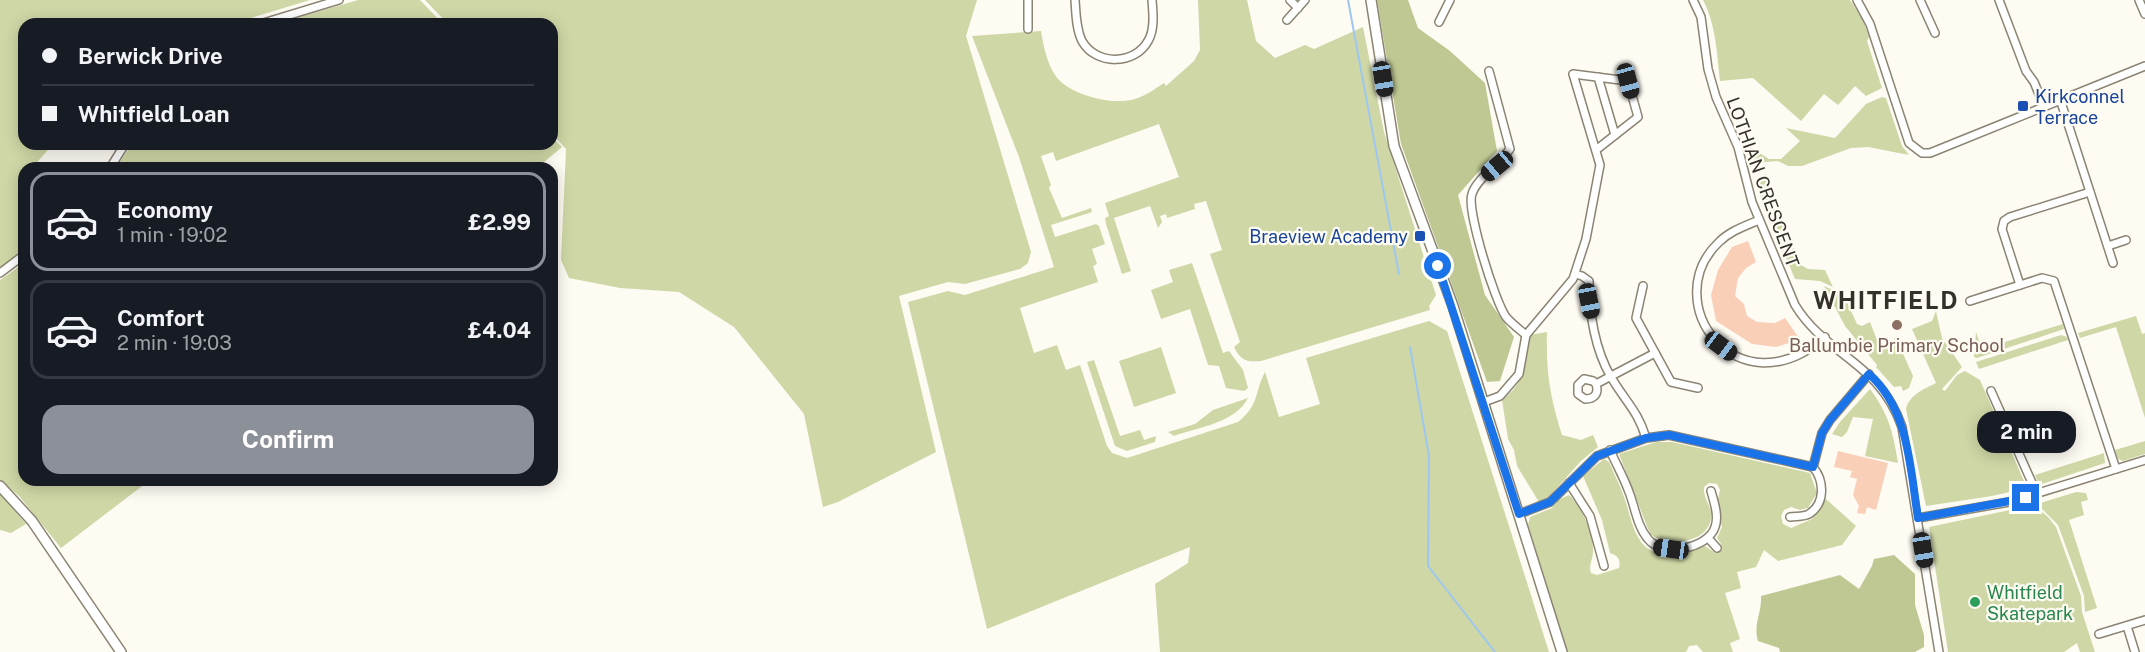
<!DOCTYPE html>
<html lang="en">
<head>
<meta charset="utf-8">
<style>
  :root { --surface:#171b24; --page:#242831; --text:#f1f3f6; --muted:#9ea1a6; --line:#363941; --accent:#8c9099 }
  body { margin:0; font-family:"Public Sans",sans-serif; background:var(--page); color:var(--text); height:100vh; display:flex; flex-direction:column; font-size:22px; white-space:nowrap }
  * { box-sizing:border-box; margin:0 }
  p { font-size:20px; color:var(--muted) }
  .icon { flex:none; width:33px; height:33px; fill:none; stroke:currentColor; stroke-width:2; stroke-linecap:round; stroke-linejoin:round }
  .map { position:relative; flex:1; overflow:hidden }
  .drawer { position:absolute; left:18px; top:162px; width:540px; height:324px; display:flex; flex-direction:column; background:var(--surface); border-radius:18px; box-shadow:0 3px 15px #0003 }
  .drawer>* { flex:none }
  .guide { position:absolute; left:18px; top:18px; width:540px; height:132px; border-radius:18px; box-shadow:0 3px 15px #0003; display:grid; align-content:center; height:132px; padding:0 24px; background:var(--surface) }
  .end { position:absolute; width:27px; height:27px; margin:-14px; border:8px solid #1a73e8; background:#fff; box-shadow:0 0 0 3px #fff }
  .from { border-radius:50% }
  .bubble { position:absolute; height:42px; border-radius:18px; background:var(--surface); box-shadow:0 3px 15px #0003; font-size:20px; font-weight:700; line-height:42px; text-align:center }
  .car { position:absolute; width:18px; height:36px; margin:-18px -9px; border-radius:8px; box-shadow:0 0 4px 2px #0007; background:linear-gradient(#222 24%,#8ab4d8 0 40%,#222 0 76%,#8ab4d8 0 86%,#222 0) }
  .guide b { display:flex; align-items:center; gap:21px; height:57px; font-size:22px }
  .guide b+b { border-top:2px solid var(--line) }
  .guide i { width:15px; height:15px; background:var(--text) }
  ul { padding:10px 0 0; list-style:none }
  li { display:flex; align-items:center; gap:18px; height:99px; margin:0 12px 9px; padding:0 12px; border:3px solid var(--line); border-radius:18px }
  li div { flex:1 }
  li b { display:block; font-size:22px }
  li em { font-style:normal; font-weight:700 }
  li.current { border-color:var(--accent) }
  li>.icon { width:54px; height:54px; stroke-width:1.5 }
  .action { display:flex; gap:12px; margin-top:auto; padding:12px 24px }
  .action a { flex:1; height:69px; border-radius:18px; background:var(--accent); color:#fff; font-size:24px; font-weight:700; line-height:69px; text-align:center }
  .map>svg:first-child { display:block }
  .green { fill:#cfd7a6 }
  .forest { fill:#bfc893 }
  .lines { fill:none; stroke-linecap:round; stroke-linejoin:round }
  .stream { stroke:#9dc7ee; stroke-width:2 }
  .building { fill:#f9cfb8 }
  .street-casing { stroke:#8b8473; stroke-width:10 }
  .secondary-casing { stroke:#8b8473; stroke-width:12 }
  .street { stroke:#fff; stroke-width:7 }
  .secondary { stroke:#fff; stroke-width:9 }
  .route { stroke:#1a73e8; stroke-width:8 }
  .transit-dot { fill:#1a4fb4; stroke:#fefbf3; stroke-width:2 }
  .education-dot { fill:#8d6e63; stroke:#fefbf3; stroke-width:2 }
  .leisure-dot { fill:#2e9e5b; stroke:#fefbf3; stroke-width:2 }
  .labels { text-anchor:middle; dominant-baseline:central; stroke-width:4.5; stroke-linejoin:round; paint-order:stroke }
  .transit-label { font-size:18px; fill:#164399; stroke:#fefbf3; text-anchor:start }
  .street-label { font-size:18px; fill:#34312a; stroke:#fefbf3 }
  .education-label { font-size:18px; fill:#785e54; stroke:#fefbf3 }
  .leisure-label { font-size:18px; fill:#27864d; stroke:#fefbf3; text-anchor:start }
  .district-label { font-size:24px; font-weight:bold; letter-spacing:1.5px; fill:#34312a; stroke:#fefbf3 }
</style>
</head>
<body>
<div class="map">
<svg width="2145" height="652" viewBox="0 0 2145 652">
  <rect width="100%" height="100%" fill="#fefbf3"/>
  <g class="green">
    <path d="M 0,0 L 310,0 L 231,24 L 24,24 L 24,144 L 53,144 L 32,168 L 24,168 L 24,251 L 0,269 Z"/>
    <path d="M 358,0 L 420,0 L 443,24 L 276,24 Z"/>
    <path d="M 425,0 L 977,0 L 966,36 L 1031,252 L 1028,263 L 1020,269 L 965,284 L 948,282 L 899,296 L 936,452 L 838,502 L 823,507 L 804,414 L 734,327 L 679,292 L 620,288 L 569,278 L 561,260 L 566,149 L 552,134 L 552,24 L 448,24 Z"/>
    <path d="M 1198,0 L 1247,0 L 1256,41 L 1275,58 L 1305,45 L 1314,49 L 1363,27 L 1384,132 L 1436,295 L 1429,306 L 1430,310 L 1261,361 C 1246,362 1241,361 1234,347 L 1240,342 L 1210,254 L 1222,250 L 1206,201 L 1194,204 L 1195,209 L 1167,218 L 1166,214 L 1160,216 L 1162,222 L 1158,228 L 1150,206 L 1114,218 L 1131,271 L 1122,274 L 1106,224 L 1105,218 L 1109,216 L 1105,203 L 1179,177 L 1159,124 L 1056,161 L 1053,152 L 1041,156 L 1051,185 L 1049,188 L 1062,218 L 1091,208 L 1092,212 L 1051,225 L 1055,237 L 1096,224 L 1099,226 L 1105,244 L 1092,249 L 1097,264 L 1093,266 L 1098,282 L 1020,308 L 1034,353 L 1057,345 L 1066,370 L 1080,365 L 1107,446 L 1112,453 L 1127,458 L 1238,422 C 1260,404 1254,393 1265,372 L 1279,417 L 1320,404 L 1306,358 L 1429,321 L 1447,331 L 1549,652 L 1160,652 L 1155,584 L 1188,563 L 1190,547 L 987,629 L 908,302 L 948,291 L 965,295 L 1054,267 L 1019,157 L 972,36 L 1041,31 C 1043,44 1047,63 1055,75 C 1068,95 1113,106 1135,99 C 1145,96 1155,89 1164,83 L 1166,86 L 1194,61 L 1200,50 Z"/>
    <path d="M 1703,0 L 1850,0 L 1863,20 L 1869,37 L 1867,41 L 1882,88 L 1866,96 L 1855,86 L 1838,105 L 1824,94 L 1801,121 L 1753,78 L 1720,81 C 1717,54 1716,25 1703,0 Z"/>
    <path d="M 1882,97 L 1886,98 L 1902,146 L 1909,155 L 1868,147 L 1851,148 L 1802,166 L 1788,166 L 1778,161 L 1754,163 L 1746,144 L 1769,159 L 1781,159 L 1800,141 L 1786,128 L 1835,138 L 1866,104 Z"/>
    <path d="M 552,137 L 562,147 L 537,168 L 116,168 L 132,144 L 552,144 Z"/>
    <path d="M 1766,174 L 1769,177 L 1770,196 L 1801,265 L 1808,269 L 1825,270 L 1833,287 L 1820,281 L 1795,279 L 1761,198 L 1758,180 Z"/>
    <path d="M 24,263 L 24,480 L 150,480 L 61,548 L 19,496 L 0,480 L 0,280 Z"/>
    <path d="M 1192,263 L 1223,353 L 1229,351 L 1243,370 L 1248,388 L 1244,391 L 1226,388 L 1219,366 L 1208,365 L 1190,309 L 1161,319 L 1151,290 L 1173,282 L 1169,270 Z"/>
    <path d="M 1824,286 L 1835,291 L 1841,289 L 1857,324 L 1862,326 L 1870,322 L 1880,348 L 1895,345 L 1894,338 L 1896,338 L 1913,376 L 1909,388 L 1903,391 L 1901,386 L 1894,387 L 1876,367 L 1877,365 L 1845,326 Z"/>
    <path d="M 1936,311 L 1942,338 L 1962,367 L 1942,389 L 1945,391 L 1957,375 L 1965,371 L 1980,380 L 2027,488 L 1992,496 L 1926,506 L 1906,409 C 1909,395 1924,389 1936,383 L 1912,329 L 1932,321 Z"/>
    <path d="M 2136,316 L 2142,334 L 2145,333 L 2145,418 L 2116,327 L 2080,338 L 2078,333 Z"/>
    <path d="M 2063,324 L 2064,329 L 1977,358 L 1974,357 L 1976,332 L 1982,349 Z"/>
    <path d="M 1547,332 C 1546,373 1550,396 1562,435 L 1581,440 L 1593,435 L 1598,447 L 1581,461 L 1547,499 L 1539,502 L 1517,466 L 1514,450 L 1508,439 L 1502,400 C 1527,381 1525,364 1529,335 Z"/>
    <path d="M 2061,335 L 2067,337 L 2068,340 L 1979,369 L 1976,362 Z"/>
    <path d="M 1161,347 L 1176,393 L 1134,407 L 1119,361 Z"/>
    <path d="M 1094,360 L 1120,436 L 1140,430 L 1144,440 L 1156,436 L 1155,442 L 1127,451 L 1115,446 L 1087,362 Z"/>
    <path d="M 1870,389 C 1889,415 1893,432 1898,463 L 1865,456 L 1873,419 L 1853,417 L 1847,432 L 1842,437 L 1832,434 L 1840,422 Z"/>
    <path d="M 1248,398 C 1235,423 1199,427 1174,436 L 1168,432 L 1195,424 L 1213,410 Z"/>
    <path d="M 2145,441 L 2145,454 L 2123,461 L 2118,459 L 2115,450 Z"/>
    <path d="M 1656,442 L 1672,442 L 1810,473 L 1817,493 L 1808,508 L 1800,510 L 1791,507 L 1784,510 L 1781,516 L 1783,524 L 1791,528 L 1812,519 L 1826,499 L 1856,526 L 1842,545 L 1778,561 L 1764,550 L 1756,567 L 1737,572 L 1741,588 L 1725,593 L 1740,639 L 1730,643 L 1733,652 L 1703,652 L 1697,645 L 1689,646 L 1686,652 L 1567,652 L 1528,525 L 1530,517 L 1552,508 L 1558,500 L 1569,495 C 1581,506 1593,532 1593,549 C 1594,558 1588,565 1591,573 L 1597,575 L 1619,568 C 1621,559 1618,556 1610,553 L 1602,520 L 1583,476 L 1604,459 L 1609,462 C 1614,474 1620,485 1624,497 C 1629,510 1631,525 1638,537 C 1651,563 1684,555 1705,546 L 1715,553 L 1721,550 L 1721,544 L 1717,538 L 1722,527 L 1717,504 L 1720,490 L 1717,484 L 1709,483 L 1704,487 C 1703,498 1711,506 1711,514 C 1713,542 1669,549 1650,534 L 1619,454 Z"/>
    <path d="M 2104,453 L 2105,463 L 2039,485 L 2035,475 Z"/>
    <path d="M 2076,492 L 2086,493 L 2088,500 L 2081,502 L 2084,515 L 2069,520 L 2097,608 L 2085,612 L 2084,596 L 2058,525 L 2037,504 Z"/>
    <path d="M 0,494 L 26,524 L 11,533 L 0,530 Z"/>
    <path d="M 2034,505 L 2048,517 L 2056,527 L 2081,596 L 2082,612 L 2095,652 L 2080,652 L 2077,643 L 2064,652 L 1948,652 L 1929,527 Z"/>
  </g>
  <g class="forest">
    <path d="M 1377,0 L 1408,0 L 1418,28 L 1450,51 L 1485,83 L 1497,151 L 1458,195 L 1485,295 L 1514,337 L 1500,381 L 1487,382 L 1401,144 Z"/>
    <path d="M 1894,555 L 1915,574 L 1915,605 L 1924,635 L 1924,647 L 1915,652 L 1780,652 L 1779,648 L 1758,641 C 1753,624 1762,613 1761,596 L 1840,575 L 1859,589 L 1872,566 L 1874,559 Z"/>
  </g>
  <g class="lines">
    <g class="stream">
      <path d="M 1348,0 L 1399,274"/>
      <path d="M 1410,347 L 1429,456 L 1428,566 L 1495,652"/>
    </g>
  </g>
  <g class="building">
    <path d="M 1748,241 L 1756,262 L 1746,268 L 1738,278 L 1735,296 L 1744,304 L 1747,316 L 1757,322 L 1775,323 L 1785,318 L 1799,338 L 1792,342 L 1776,347 L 1752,344 L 1716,321 L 1711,295 L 1718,270 L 1732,247 Z"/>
    <path d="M 1838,451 L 1888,463 L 1876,510 L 1867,507 L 1865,514 L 1857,513 L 1859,506 L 1853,495 L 1857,479 L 1850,477 L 1852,471 L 1834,467 Z"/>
  </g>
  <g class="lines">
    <g class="street-casing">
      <g id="street">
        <path d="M 1028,0 L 1028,29"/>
        <path d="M 1075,0 C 1076,13 1076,29 1082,41 C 1096,66 1135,65 1148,41 C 1155,30 1153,12 1152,0"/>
        <path d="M 1290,0 L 1298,8"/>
        <path d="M 1693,0 L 1701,17 L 1708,69 L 1716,97 L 1738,147 L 1752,202 L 1795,305 C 1826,356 1880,362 1902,427 L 1939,652"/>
        <path d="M 1857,0 L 1870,24 L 1909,143 L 1922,153 L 1930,153 L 2145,66"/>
        <path d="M 1920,0 L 1935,33"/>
        <path d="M 1999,0 L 2026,71 L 2034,82 L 2044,106"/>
        <path d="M 2139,0 L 2145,14"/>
        <path d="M 1287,20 L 1305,0"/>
        <path d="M 1439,22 L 1450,0"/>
        <path d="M 260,24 L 339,0"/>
        <path d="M 1489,71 L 1510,149 C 1499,163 1476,180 1472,194 C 1466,209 1495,302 1506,317 C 1511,323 1519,329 1526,335"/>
        <path d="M 1598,77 L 1615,135"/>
        <path d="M 2060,99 L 2113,263"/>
        <path d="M 110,168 L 125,144"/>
        <path d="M 1759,220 C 1745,226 1730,231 1719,242 C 1656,302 1738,413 1825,337"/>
        <path d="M 2108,246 L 2126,240"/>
        <path d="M 0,273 L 24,255"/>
        <path d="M 1575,274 L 1582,276 L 1589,281 C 1589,313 1595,350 1611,377 C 1625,401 1638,411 1646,438"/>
        <path d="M 2020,285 L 2002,229 L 2004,221 L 2010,217 L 2090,192"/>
        <path d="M 1643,286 L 1636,318 L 1671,382 L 1698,388"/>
        <path d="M 1970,301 L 2042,278 L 2054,281 L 2116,469"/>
        <path d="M 1596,384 C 1599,393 1595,399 1585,399 L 1578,394 L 1578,385 L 1584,379 L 1593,381 L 1596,384 L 1655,353"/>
        <path d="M 1991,391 L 2037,494"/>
        <path d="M 1484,402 L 1500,396 L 1519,374 L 1526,335 L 1573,279 L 1586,239 L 1600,165 L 1573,74 L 1628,81 L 1638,117 L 1596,150"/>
        <path d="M 1610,450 C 1616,464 1624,478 1629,492 C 1635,507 1637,526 1648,539 C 1662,557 1708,549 1715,527 C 1719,516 1714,502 1711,491"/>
        <path d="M 1813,467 L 1822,433 L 1830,420 L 1869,374"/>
        <path d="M 1569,483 L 1590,516 L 1604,566"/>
        <path d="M 1519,514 L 1550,502 L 1597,456 L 1646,438 L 1669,435 L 1813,467 C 1824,480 1826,503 1809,514 C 1804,517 1796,516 1790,517"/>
        <path d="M 1918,518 L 2009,502 L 2145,460"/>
        <path d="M 1708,538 L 1717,548"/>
        <path d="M 2127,626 L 2135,652"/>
        <path d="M 2099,634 L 2145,620"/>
      </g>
    </g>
    <g class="secondary-casing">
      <g id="secondary">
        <path d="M 1371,0 L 1394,146 L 1453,306 L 1562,652"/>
        <path d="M 0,486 L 32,521 L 121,652"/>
      </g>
    </g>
    <use href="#street" class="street"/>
    <use href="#secondary" class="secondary"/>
  </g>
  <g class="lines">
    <path class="route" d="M 1438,266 L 1519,514 L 1550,502 L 1597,456 L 1646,438 L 1669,435 L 1813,467 L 1822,433 L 1830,420 L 1869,374 C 1909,409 1910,468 1918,518 L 2026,498"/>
  </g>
  <g class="transit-dot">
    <rect x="2017" y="100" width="12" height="12" rx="3"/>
    <rect x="1414" y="230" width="12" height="12" rx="3"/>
  </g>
  <circle class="education-dot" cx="1897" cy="325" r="6"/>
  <circle class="leisure-dot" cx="1975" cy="602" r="6"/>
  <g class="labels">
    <g class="transit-label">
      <text x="2035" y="96">Kirkconnel<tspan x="2035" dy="21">Terrace</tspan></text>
      <text x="1408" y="236" text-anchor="end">Braeview Academy</text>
    </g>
    <g class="street-label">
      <text transform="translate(1763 182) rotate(70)">LOTHIAN CRESCENT</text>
    </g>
    <g class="education-label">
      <text x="1897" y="345">Ballumbie Primary School</text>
    </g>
    <g class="leisure-label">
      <text x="1987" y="592">Whitfield<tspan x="1987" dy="21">Skatepark</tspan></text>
    </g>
    <g class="district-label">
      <text x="1886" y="300">WHITFIELD</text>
    </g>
  </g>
</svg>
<i class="end from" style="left:1438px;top:266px"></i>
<i class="end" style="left:2026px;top:498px"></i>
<div class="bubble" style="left:1977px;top:411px;width:99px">2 min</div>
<i class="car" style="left:1383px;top:79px;rotate:171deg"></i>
<i class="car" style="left:1628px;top:81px;rotate:165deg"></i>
<i class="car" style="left:1497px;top:166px;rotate:230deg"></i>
<i class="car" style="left:1589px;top:301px;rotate:169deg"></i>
<i class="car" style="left:1721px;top:346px;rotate:127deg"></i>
<i class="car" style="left:1671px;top:549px;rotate:278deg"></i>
<i class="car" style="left:1923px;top:550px;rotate:171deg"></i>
<div class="guide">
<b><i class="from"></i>Berwick Drive</b>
<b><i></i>Whitfield Loan</b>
</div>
<section class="drawer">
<ul>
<li class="current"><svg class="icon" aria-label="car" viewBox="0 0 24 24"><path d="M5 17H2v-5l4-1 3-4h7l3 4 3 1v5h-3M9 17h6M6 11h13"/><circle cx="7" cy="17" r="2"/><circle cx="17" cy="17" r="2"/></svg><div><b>Economy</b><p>1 min · 19:02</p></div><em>£2.99</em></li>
<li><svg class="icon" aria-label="car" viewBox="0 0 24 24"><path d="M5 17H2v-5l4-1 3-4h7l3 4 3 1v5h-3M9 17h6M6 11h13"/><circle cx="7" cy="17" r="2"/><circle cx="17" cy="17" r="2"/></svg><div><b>Comfort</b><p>2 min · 19:03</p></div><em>£4.04</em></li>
</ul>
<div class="action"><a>Confirm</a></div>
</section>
</div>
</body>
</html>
